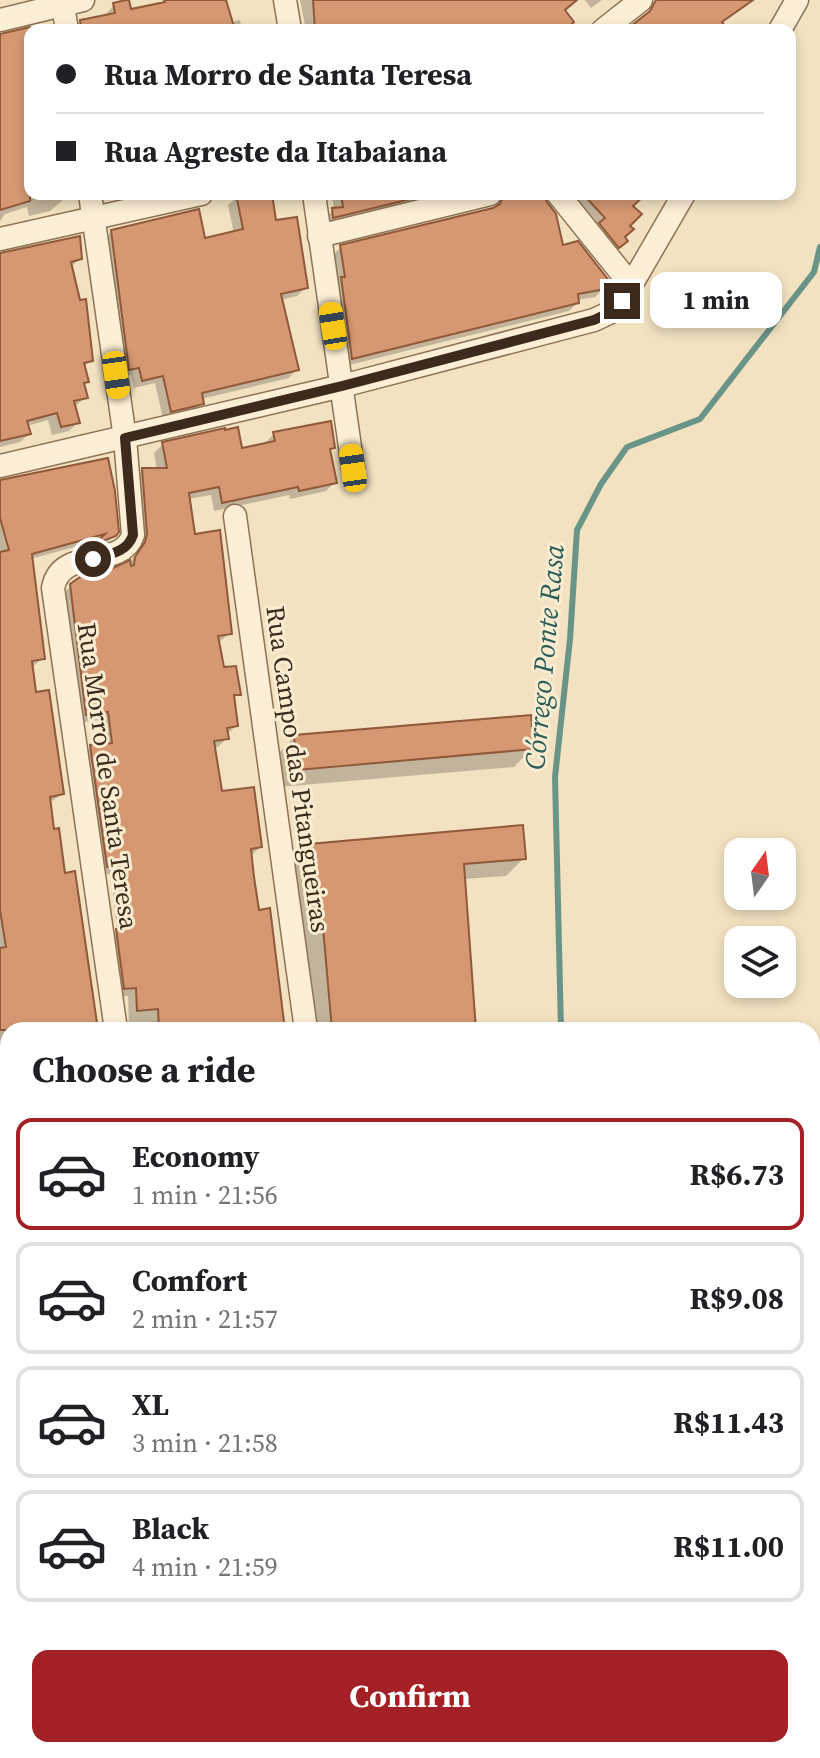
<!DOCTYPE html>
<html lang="en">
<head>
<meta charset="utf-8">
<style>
  :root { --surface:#fff; --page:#f2f2f2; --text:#202124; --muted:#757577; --line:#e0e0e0; --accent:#a32025 }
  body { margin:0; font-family:"Source Serif 4",serif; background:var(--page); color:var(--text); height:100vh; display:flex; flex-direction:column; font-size:30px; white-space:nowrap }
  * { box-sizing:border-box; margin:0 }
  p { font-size:26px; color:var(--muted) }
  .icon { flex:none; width:44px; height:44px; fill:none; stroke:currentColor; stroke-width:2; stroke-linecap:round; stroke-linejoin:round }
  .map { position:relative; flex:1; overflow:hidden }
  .details { position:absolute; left:0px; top:1022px; width:820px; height:736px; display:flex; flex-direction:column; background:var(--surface); border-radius:24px 24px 0 0; box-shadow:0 4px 12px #0003 }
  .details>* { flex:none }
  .hud { position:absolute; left:24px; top:24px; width:772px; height:176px; border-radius:16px; box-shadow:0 4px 12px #0003; display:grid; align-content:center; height:176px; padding:0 32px; background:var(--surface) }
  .needle { width:52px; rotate:14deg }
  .buttons { position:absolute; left:724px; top:838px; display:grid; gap:16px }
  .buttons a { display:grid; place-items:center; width:72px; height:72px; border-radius:16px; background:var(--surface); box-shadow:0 4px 12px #0003; font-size:40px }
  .end { position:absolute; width:36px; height:36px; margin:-18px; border:10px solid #3c2a1c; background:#fff; box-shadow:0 0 0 4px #fff }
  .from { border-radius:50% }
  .bubble { position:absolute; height:56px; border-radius:16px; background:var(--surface); box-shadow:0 4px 12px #0003; font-size:26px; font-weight:700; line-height:56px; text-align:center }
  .car { position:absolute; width:24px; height:48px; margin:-24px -12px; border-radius:10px; box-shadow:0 0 6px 2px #0007; background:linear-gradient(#f5c518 24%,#345 0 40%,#f5c518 0 76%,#345 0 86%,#f5c518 0) }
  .hud b { display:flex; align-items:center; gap:28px; height:76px; font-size:30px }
  .hud b+b { border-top:2px solid var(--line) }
  .hud i { width:20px; height:20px; background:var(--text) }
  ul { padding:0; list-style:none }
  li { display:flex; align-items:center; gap:24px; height:112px; margin:0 16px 12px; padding:0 16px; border:4px solid var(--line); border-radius:16px }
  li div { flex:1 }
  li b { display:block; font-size:30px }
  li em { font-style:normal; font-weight:700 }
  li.selected { border-color:var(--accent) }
  li>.icon { width:72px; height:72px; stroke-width:1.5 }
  h2 { padding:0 32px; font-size:36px; line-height:96px }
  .cta { display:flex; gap:16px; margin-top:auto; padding:16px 32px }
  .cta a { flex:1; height:92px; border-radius:16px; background:var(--accent); color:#fff; font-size:32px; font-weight:700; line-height:92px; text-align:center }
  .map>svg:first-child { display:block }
  .green { fill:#cdd293 }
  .shadow { fill:#0003 }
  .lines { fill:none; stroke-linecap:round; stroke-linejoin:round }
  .stream { stroke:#699488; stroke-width:6 }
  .building { fill:#d59872; stroke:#905939; stroke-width:2 }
  .minor-casing { stroke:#8e7256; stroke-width:25 }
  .minor { stroke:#fcefd5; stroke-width:22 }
  .route { stroke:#3c2a1c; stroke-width:10 }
  .labels { text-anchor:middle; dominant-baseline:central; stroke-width:6; stroke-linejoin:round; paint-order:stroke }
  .street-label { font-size:26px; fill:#3c2a1c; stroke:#f9ecd1 }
  .water-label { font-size:28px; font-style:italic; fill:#2a5d58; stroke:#f9ecd1 }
</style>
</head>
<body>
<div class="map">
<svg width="820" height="1758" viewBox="0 0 820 1758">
  <rect width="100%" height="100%" fill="#f2e2c1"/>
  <path class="green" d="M 812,1700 L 820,1700 L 820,1758 L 669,1758 L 669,1750 L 812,1750 Z"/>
  <g class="shadow">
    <path d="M 166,0 L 225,0 L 231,22 L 240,20 L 242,30 L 87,30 L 106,16 L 106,14 L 114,5 L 130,11 L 167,4 Z"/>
    <path d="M 300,0 L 576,0 L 563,10 L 548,30 L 306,30 Z"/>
    <path d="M 585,0 L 602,0 L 591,8 Z"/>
    <path d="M 45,26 L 49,30 L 30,30 L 30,194 L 70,194 L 50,211 L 29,216 L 27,207 L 5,214 L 0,221 L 0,35 Z"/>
    <path d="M 248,194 L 270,194 L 275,222 L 305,288 L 297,296 L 280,300 L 297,369 L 289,378 L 201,399 L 201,403 L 193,412 L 163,419 L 155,383 L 134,388 L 131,375 L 121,377 L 103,240 L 112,231 L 204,241 L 234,234 L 228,205 L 237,197 Z"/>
    <path d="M 332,194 L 452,194 L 325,225 L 324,218 L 334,210 Z"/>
    <path d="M 493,194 L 543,194 L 562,247 L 604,288 L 595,297 L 576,300 L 577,303 L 569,311 L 345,366 L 333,255 L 341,247 L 494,210 L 496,201 Z"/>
    <path d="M 561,194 L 643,194 L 631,206 L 623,237 L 625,240 L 610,255 Z"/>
    <path d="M 0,254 L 80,258 L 70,268 L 91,360 L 83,368 L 87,381 L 83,385 L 86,397 L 74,407 L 78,422 L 69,431 L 52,435 L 48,420 L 27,426 L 29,434 L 20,442 L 0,447 Z"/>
    <path d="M 274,434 L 333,447 L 328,452 L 335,482 L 326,491 L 290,499 L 289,495 L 214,511 L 211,495 L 188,499 L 193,536 L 230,633 L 218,643 L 222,669 L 238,694 L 233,700 L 236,726 L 226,735 L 227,738 L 218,747 L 213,748 L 220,794 L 260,847 L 251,856 L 252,877 L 283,1030 L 129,1030 L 128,996 L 116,997 L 108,939 L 117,930 L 111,874 L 99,875 L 82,756 L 91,747 L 103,746 L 99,720 L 78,723 L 62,595 L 71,586 L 130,562 L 137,553 L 139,544 L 133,479 L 142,470 L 157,470 L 154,453 L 163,444 L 240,450 L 265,443 Z"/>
    <path d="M 0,481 L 114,535 L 105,544 L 92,549 L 101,540 L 30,559 L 43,658 L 31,668 L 34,694 L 62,794 L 49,803 L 96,1030 L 8,1030 L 8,1228 L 0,1224 Z"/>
    <path d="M 294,737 L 532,748 L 514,767 L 279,787 L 276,756 Z"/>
    <path d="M 310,846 L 524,858 L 506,876 L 463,879 L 474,1030 L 314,1030 L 305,932 L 302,933 L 292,864 Z"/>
    <path d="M 8,1244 L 8,1574 L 0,1575 L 0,1245 Z"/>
    <path d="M 812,1303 L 820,1303 L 820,1384 L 812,1383 Z"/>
    <path d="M 814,1408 L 820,1409 L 820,1471 L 812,1470 Z"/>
    <path d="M 0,1647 L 8,1649 L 8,1691 L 0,1682 Z"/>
    <path d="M 820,1653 L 820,1679 L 812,1679 L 812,1654 Z"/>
    <path d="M 66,1750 L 197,1750 L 198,1758 L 51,1758 L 62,1756 Z"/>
    <path d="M 222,1750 L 333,1750 L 335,1758 L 223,1758 Z"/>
    <path d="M 382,1753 L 383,1758 L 343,1758 Z"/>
  </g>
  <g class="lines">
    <g class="stream">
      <path d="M 561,1030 L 555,777 L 570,639 L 577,530 L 601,484 L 627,447 L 700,419 L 814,272 L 820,247"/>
      <path d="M 582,1750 L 583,1758"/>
    </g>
  </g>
  <g class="building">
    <path d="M 126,0 L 129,0 L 131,9 L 165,2 L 164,0 L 226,0 L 235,30 L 81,30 L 80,20 L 115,13 L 113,3 Z"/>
    <path d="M 313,0 L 577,0 L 565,10 L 574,22 L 565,30 L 315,30 Z"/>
    <path d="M 656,0 L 753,0 L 722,22 L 728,30 L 626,30 L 650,11 Z"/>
    <path d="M 30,27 L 30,201 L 0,210 L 0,34 Z"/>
    <path d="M 236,194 L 272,194 L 276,220 L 297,217 L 308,288 L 281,294 L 299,370 L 202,393 L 204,404 L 171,412 L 163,376 L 142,381 L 139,368 L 129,370 L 111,230 L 199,209 L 205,238 L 243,229 Z"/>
    <path d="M 341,194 L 431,194 L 333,218 L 332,208 L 343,207 Z"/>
    <path d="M 504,194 L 544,194 L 547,202 L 556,214 L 563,245 L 578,241 L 610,282 L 605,289 L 578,294 L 579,303 L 352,359 L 341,277 L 345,277 L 340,245 L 493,208 L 500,204 Z"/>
    <path d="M 583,194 L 646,194 L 633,206 L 642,214 L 630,226 L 634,229 L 625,237 L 628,241 L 619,248 L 599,223 L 605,218 Z"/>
    <path d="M 80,236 L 82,259 L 71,262 L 80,300 L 86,299 L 93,361 L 84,363 L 89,382 L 84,383 L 88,398 L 74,401 L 80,423 L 61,427 L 57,413 L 27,421 L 31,434 L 0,441 L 0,253 Z"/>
    <path d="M 331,421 L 335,448 L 330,449 L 337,483 L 299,491 L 298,487 L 222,503 L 219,487 L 189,493 L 195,534 L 220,530 L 232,634 L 218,636 L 224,667 L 236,666 L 241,695 L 234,695 L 238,726 L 227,728 L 229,739 L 214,741 L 222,791 L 254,787 L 262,847 L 251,849 L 254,877 L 259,910 L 270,908 L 285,1030 L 159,1030 L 158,1009 L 137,1011 L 136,988 L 124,989 L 116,929 L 126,927 L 119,866 L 107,867 L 90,745 L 112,743 L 108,712 L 86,715 L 70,584 L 83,575 L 109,570 L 130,560 L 131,566 L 134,565 L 135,557 L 145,542 L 147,534 L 142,468 L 167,468 L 162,442 L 225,428 L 225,430 L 238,427 L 242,448 L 275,441 L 273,432 Z"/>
    <path d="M 108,458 L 115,491 L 119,532 L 116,536 L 95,544 L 105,534 L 32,554 L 45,659 L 32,661 L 36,692 L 49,690 L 64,794 L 50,797 L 54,829 L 59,828 L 65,873 L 75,871 L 98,1030 L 74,1030 L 73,1024 L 37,1030 L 0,1030 L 0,948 L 6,947 L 0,910 L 0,552 L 9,550 L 0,518 L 0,480 Z"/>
    <path d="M 531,715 L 534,749 L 297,770 L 294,735 Z"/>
    <path d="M 523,825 L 526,859 L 464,864 L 476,1030 L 332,1030 L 322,916 L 319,916 L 309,844 Z"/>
  </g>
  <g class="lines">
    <g class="minor-casing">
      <g id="minor">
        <path d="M 62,0 L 67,30"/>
        <path d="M 285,0 L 290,30"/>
        <path d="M 0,20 L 83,0"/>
        <path d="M 603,30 L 641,0"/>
        <path d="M 780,30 L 797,0"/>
        <path d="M 90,194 L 125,438 L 133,535 C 121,571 61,545 53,588 L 116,1030"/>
        <path d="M 314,194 L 353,468"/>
        <path d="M 558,194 L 631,285"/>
        <path d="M 319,236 L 490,194"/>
        <path d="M 0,239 L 201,194"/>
        <path d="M 0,466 L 342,386 L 594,320 L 611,312 L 622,301 L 684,194"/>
        <path d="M 235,516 L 306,1030"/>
        <path d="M 0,1229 L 8,1228"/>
        <path d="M 0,1576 L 8,1634"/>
        <path d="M 812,1631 L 820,1631"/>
        <path d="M 0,1730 L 8,1729"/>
        <path d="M 24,1750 L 25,1758"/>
        <path d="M 217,1750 L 218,1758"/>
        <path d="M 404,1750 L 405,1758"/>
      </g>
    </g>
    <use href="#minor" class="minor"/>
  </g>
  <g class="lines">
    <path class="route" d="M 93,559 C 109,554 127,553 133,535 L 125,438 L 342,386 L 594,320 L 611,312 L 622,301"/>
  </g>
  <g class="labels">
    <g class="street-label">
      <text transform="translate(298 769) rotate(82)">Rua Campo das Pitangueiras</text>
      <text transform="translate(108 776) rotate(82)">Rua Morro de Santa Teresa</text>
    </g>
    <g class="water-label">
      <text transform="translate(544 657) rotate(-85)">Córrego Ponte Rasa</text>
    </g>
  </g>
</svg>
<div class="buttons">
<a><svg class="needle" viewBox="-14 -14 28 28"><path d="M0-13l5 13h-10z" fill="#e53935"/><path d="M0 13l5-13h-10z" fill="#757577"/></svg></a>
<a><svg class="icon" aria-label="layers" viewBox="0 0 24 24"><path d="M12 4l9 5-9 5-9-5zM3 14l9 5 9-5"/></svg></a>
</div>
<i class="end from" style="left:93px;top:559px"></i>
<i class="end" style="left:622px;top:301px"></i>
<div class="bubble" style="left:650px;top:272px;width:132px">1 min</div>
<i class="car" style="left:333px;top:326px;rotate:351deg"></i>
<i class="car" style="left:116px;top:375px;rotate:172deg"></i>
<i class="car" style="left:353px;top:468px;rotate:352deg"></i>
<div class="hud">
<b><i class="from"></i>Rua Morro de Santa Teresa</b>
<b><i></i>Rua Agreste da Itabaiana</b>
</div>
<section class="details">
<h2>Choose a ride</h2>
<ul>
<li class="selected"><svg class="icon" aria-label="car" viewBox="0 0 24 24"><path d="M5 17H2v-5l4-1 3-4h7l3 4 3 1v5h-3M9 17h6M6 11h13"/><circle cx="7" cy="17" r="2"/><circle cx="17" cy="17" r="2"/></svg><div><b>Economy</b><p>1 min · 21:56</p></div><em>R$6.73</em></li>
<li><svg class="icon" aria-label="car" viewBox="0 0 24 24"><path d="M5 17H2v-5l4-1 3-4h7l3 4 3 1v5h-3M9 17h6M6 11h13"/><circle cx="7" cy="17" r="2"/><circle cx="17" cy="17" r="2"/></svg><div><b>Comfort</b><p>2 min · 21:57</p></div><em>R$9.08</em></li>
<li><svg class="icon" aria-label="car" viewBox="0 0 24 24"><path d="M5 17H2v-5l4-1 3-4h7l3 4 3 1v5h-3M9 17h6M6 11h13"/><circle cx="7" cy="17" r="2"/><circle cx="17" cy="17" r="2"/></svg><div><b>XL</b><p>3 min · 21:58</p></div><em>R$11.43</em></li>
<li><svg class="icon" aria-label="car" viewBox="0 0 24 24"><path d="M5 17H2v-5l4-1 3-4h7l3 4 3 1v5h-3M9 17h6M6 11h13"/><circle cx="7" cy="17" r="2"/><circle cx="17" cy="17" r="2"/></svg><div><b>Black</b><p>4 min · 21:59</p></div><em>R$11.00</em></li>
</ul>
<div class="cta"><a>Confirm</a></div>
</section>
</div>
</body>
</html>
